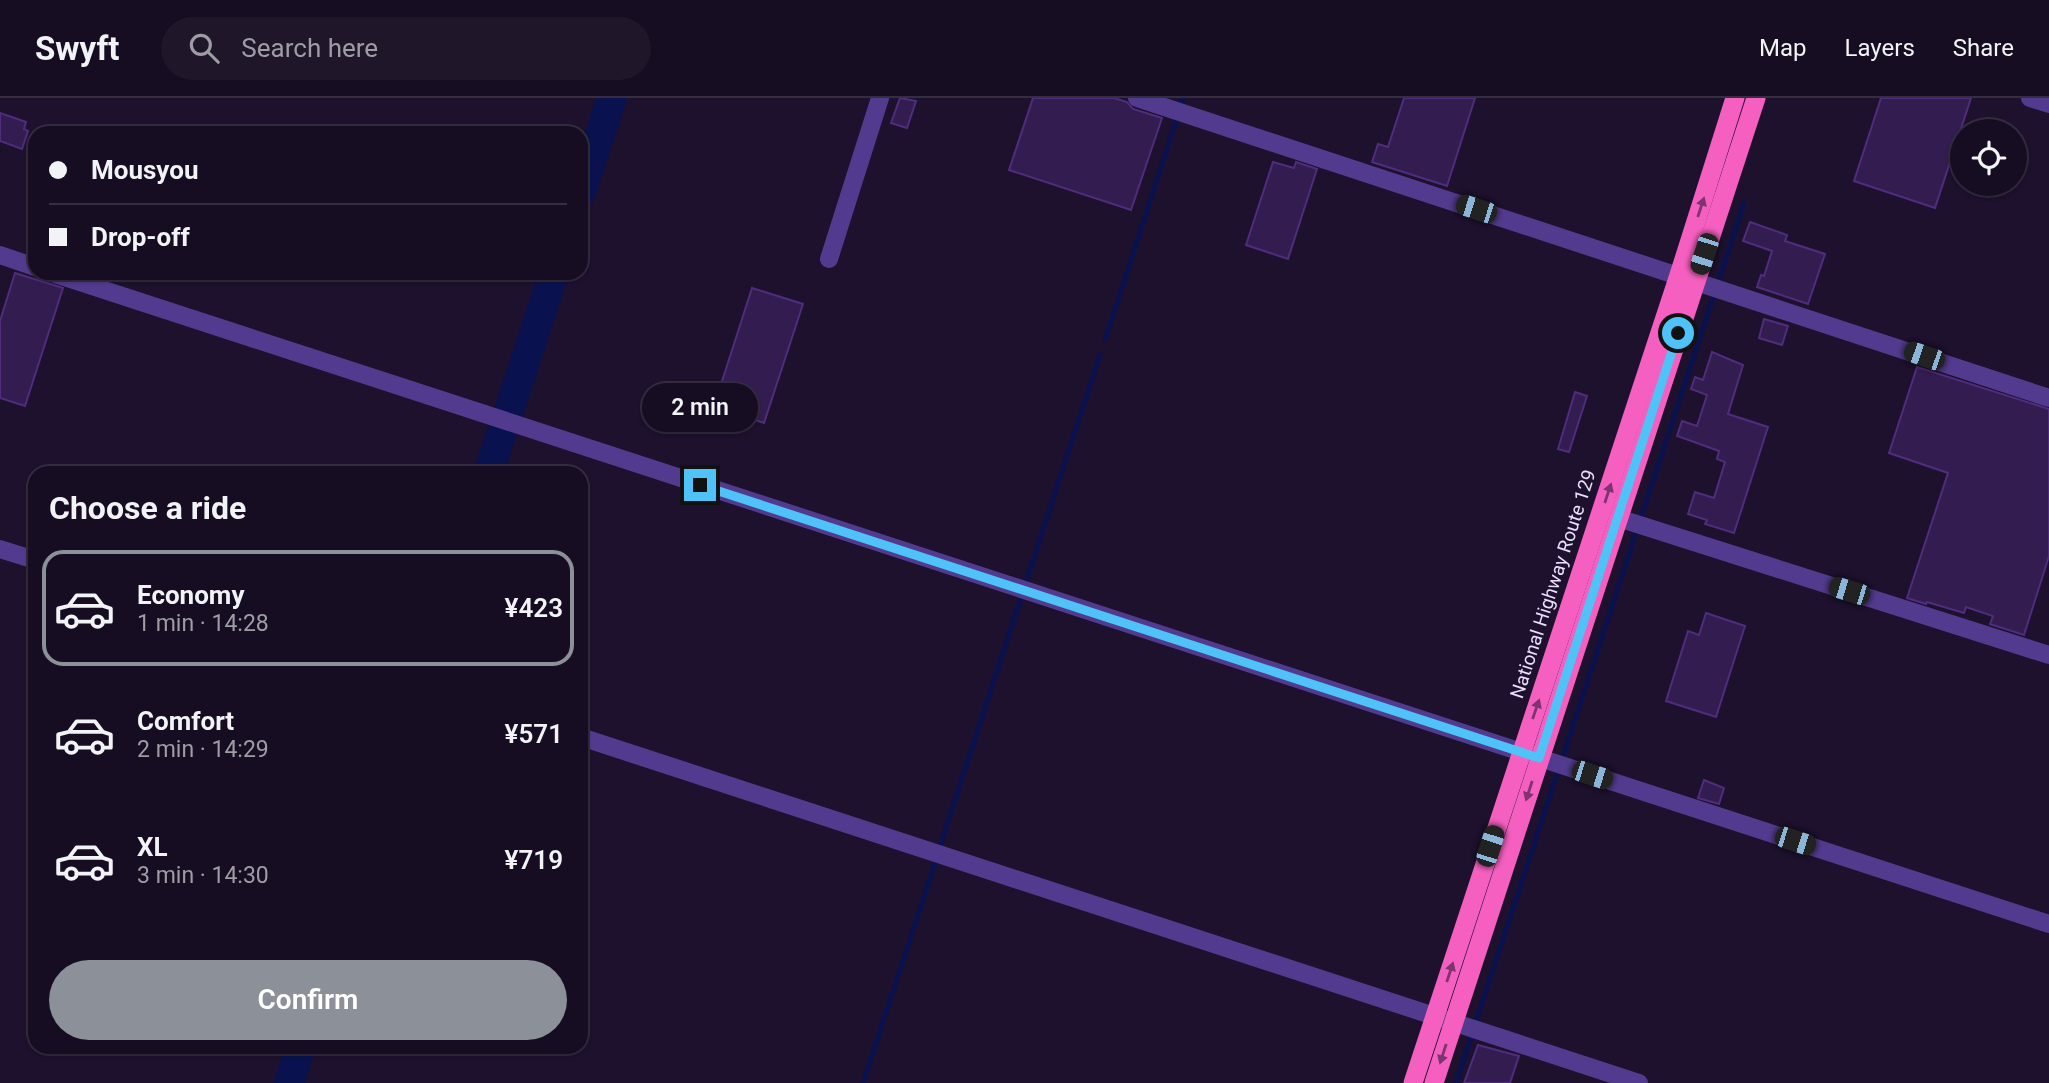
<!DOCTYPE html>
<html lang="en">
<head>
<meta charset="utf-8">
<style>
  :root { --surface:#160d22; --page:#1f162a; --text:#f1f3f6; --muted:#9e9ca5; --line:#352d40; --accent:#8c9099 }
  body { margin:0; font-family:Roboto,sans-serif; background:var(--page); color:var(--text); height:100vh; display:flex; flex-direction:column; font-size:26px; white-space:nowrap }
  * { box-sizing:border-box; margin:0 }
  p { font-size:23px; color:var(--muted) }
  .icon { flex:none; width:38px; height:38px; fill:none; stroke:currentColor; stroke-width:2; stroke-linecap:round; stroke-linejoin:round }
  .map { position:relative; flex:1; overflow:hidden }
  .side { position:absolute; left:28px; top:368px; width:560px; height:588px; display:flex; flex-direction:column; background:var(--surface); border-radius:21px; box-shadow:0 2px 5px #0004,0 0 0 2px var(--line) }
  .side>* { flex:none }
  .hud { position:absolute; left:28px; top:28px; width:560px; height:154px; border-radius:21px; box-shadow:0 2px 5px #0004,0 0 0 2px var(--line); display:grid; align-content:center; height:154px; padding:0 21px; background:var(--surface) }
  .fabs { position:absolute; left:1950px; top:21px; display:grid; gap:14px }
  .fabs a { display:grid; place-items:center; width:77px; height:77px; border-radius:50%; background:var(--surface); box-shadow:0 2px 5px #0004,0 0 0 2px var(--line); font-size:35px }
  .end { position:absolute; width:32px; height:32px; margin:-16px; border:9px solid #4fc3f7; background:#111; box-shadow:0 0 0 4px #111 }
  .from { border-radius:50% }
  .bubble { position:absolute; height:49px; border-radius:24px; background:var(--surface); box-shadow:0 2px 5px #0004,0 0 0 2px var(--line); font-size:23px; font-weight:600; line-height:49px; text-align:center }
  .car { position:absolute; width:21px; height:42px; margin:-21px -10px; border-radius:9px; box-shadow:0 0 5px 2px #0007; background:linear-gradient(#222 24%,#8ab4d8 0 40%,#222 0 76%,#8ab4d8 0 86%,#222 0) }
  .hud b { display:flex; align-items:center; gap:24px; height:66px; font-size:26px }
  .hud b+b { border-top:2px solid var(--line) }
  .hud i { width:18px; height:18px; background:var(--text) }
  ul { padding:0; list-style:none }
  li { display:flex; align-items:center; gap:21px; height:116px; margin:0 14px 10px; padding:0 7px; border:4px solid transparent; border-radius:21px }
  li div { flex:1 }
  li b { display:block; font-size:26px }
  li em { font-style:normal; font-weight:600 }
  li.current { border-color:var(--accent) }
  li>.icon { width:63px; height:63px; stroke-width:1.5 }
  h2 { padding:0 21px; font-size:32px; line-height:84px }
  .primary-button { display:flex; gap:14px; margin-top:auto; padding:14px 21px }
  .primary-button a { flex:1; height:80px; border-radius:42px; background:var(--accent); color:#fff; font-size:28px; font-weight:600; line-height:80px; text-align:center }
  header { display:flex; align-items:center; gap:42px; box-sizing:border-box; height:98px; padding:0 35px; background:var(--surface); border-bottom:2px solid var(--line) }
  header strong { font-size:33px }
  nav { display:flex; gap:38px; margin-inline-start:auto; font-size:24px }
  .search { width:490px; height:63px; background:var(--page); display:flex; align-items:center; gap:18px; box-sizing:border-box; padding:0 24px; border-radius:38px; color:var(--muted); font-size:26px }
  .map>svg:first-child { display:block }
  .lines { fill:none; stroke-linecap:round; stroke-linejoin:round }
  .stream { stroke:#09124f; stroke-width:5 }
  .river { stroke:#09124f; stroke-width:30 }
  .building { fill:#331c50; stroke:#502d7c; stroke-width:2 }
  .minor { stroke:#523b8e; stroke-width:18 }
  .trunk { stroke:#f55fc0; stroke-width:19 }
  .oneway { fill:#7e3470 }
  .route { stroke:#4fc3f7; stroke-width:9 }
  .labels { text-anchor:middle; dominant-baseline:central; stroke-width:5; stroke-linejoin:round; paint-order:stroke }
  .street-label { font-size:19px; fill:#eadeff; stroke:#1d112e }
</style>
</head>
<body>
<header>
<strong>Swyft</strong>
<div class="search"><svg class="icon" aria-label="search" viewBox="0 0 24 24"><circle cx="10" cy="10" r="6"/><path d="M15 15l6 6"/></svg>Search here</div>
<nav><a>Map</a><a>Layers</a><a>Share</a></nav>
</header>
<div class="map">
<svg width="2049" height="985" viewBox="0 0 2049 985">
  <rect width="100%" height="100%" fill="#1d112e"/>
  <g class="lines">
    <g class="stream">
      <path d="M 1182,4 L 1184,0"/>
      <path d="M 1105,242 L 1177,20"/>
      <path d="M 941,745 L 1100,257"/>
      <path d="M 863,985 L 936,762"/>
      <path d="M 1456,985 L 1744,105"/>
    </g>
    <g class="river">
      <path d="M 581,94 L 612,0"/>
      <path d="M 489,374 L 554,175"/>
      <path d="M 289,985 L 301,948"/>
    </g>
  </g>
  <g class="building">
    <path d="M 900,0 L 916,3 L 907,30 L 891,25 Z"/>
    <path d="M 1033,0 L 1114,0 L 1127,4 L 1133,11 L 1162,20 L 1131,112 L 1009,72 Z"/>
    <path d="M 1404,0 L 1475,0 L 1447,88 L 1372,64 L 1378,46 L 1388,49 Z"/>
    <path d="M 1881,0 L 1971,0 L 1935,110 L 1854,83 Z"/>
    <path d="M 0,15 L 26,24 L 24,31 L 28,33 L 22,51 L 0,43 Z"/>
    <path d="M 1273,64 L 1294,70 L 1296,64 L 1317,71 L 1288,161 L 1246,147 Z"/>
    <path d="M 1750,124 L 1787,137 L 1785,143 L 1825,156 L 1808,206 L 1757,189 L 1761,177 L 1764,178 L 1772,153 L 1743,143 Z"/>
    <path d="M 15,175 L 63,190 L 25,308 L 0,300 L 0,223 Z"/>
    <path d="M 752,190 L 803,206 L 764,325 L 714,308 Z"/>
    <path d="M 1764,221 L 1788,228 L 1782,247 L 1759,240 Z"/>
    <path d="M 1712,254 L 1743,267 L 1728,316 L 1768,329 L 1734,435 L 1705,426 L 1707,422 L 1688,416 L 1695,394 L 1714,400 L 1725,364 L 1717,361 L 1719,353 L 1677,338 L 1682,323 L 1697,328 L 1707,297 L 1691,291 L 1695,279 L 1703,282 Z"/>
    <path d="M 1917,269 L 2049,311 L 2049,458 L 2024,537 L 1990,526 L 1993,518 L 1966,509 L 1964,515 L 1927,504 L 1926,506 L 1907,500 L 1948,375 L 1889,355 Z"/>
    <path d="M 1575,294 L 1587,298 L 1569,354 L 1558,351 Z"/>
    <path d="M 1706,515 L 1745,528 L 1716,619 L 1666,603 L 1688,533 L 1699,537 Z"/>
    <path d="M 1704,682 L 1724,690 L 1719,706 L 1698,700 Z"/>
    <path d="M 1478,947 L 1519,958 L 1510,985 L 1464,985 Z"/>
  </g>
  <g class="lines">
    <g class="minor">
      <path d="M 1137,0 L 2049,300"/>
      <path d="M 2030,0 L 2049,6"/>
      <path d="M 0,157 L 35,169"/>
      <path d="M 829,161 L 880,0"/>
      <path d="M 52,175 L 2049,826"/>
      <path d="M 1618,420 L 2049,557"/>
      <path d="M 0,451 L 35,462"/>
      <path d="M 581,639 L 1639,985"/>
    </g>
    <g class="trunk">
      <path d="M 1413,985 L 1679,177 L 1735,0"/>
      <path d="M 1434,985 L 1756,0"/>
    </g>
  </g>
  <defs><path id="oneway-solid" d="M-6-.8H1V-3.2L6.5 0L1 3.2V.8H-6Z" transform="scale(1.75)"/></defs>
  <g class="oneway">
    <use href="#oneway-solid" transform="translate(1701 109) rotate(-72)"/>
    <use href="#oneway-solid" transform="translate(1608 395) rotate(-72)"/>
    <use href="#oneway-solid" transform="translate(1536 611) rotate(-71)"/>
    <use href="#oneway-solid" transform="translate(1529 693) rotate(108)"/>
    <use href="#oneway-solid" transform="translate(1450 874) rotate(-72)"/>
    <use href="#oneway-solid" transform="translate(1443 956) rotate(108)"/>
  </g>
  <g class="lines">
    <path class="route" d="M 700,387 L 1539,660 L 1678,235"/>
  </g>
  <g class="labels">
    <g class="street-label">
      <text transform="translate(1553 486) rotate(-72)">National Highway Route 129</text>
    </g>
  </g>
</svg>
<div class="fabs">
<a><svg class="icon" aria-label="locate" viewBox="0 0 24 24"><circle cx="12" cy="12" r="6"/><path d="M12 2v4M12 18v4M2 12h4M18 12h4"/></svg></a>
</div>
<i class="end from" style="left:1678px;top:235px"></i>
<i class="end" style="left:700px;top:387px"></i>
<div class="bubble" style="left:642px;top:285px;width:116px">2 min</div>
<i class="car" style="left:1476px;top:111px;rotate:288deg"></i>
<i class="car" style="left:1704px;top:156px;rotate:198deg"></i>
<i class="car" style="left:1924px;top:258px;rotate:289deg"></i>
<i class="car" style="left:1849px;top:493px;rotate:287deg"></i>
<i class="car" style="left:1592px;top:677px;rotate:108deg"></i>
<i class="car" style="left:1795px;top:743px;rotate:108deg"></i>
<i class="car" style="left:1490px;top:748px;rotate:18deg"></i>
<div class="hud">
<b><i class="from"></i>Mousyou</b>
<b><i></i>Drop-off</b>
</div>
<section class="side">
<h2>Choose a ride</h2>
<ul>
<li class="current"><svg class="icon" aria-label="car" viewBox="0 0 24 24"><path d="M5 17H2v-5l4-1 3-4h7l3 4 3 1v5h-3M9 17h6M6 11h13"/><circle cx="7" cy="17" r="2"/><circle cx="17" cy="17" r="2"/></svg><div><b>Economy</b><p>1 min · 14:28</p></div><em>¥423</em></li>
<li><svg class="icon" aria-label="car" viewBox="0 0 24 24"><path d="M5 17H2v-5l4-1 3-4h7l3 4 3 1v5h-3M9 17h6M6 11h13"/><circle cx="7" cy="17" r="2"/><circle cx="17" cy="17" r="2"/></svg><div><b>Comfort</b><p>2 min · 14:29</p></div><em>¥571</em></li>
<li><svg class="icon" aria-label="car" viewBox="0 0 24 24"><path d="M5 17H2v-5l4-1 3-4h7l3 4 3 1v5h-3M9 17h6M6 11h13"/><circle cx="7" cy="17" r="2"/><circle cx="17" cy="17" r="2"/></svg><div><b>XL</b><p>3 min · 14:30</p></div><em>¥719</em></li>
</ul>
<div class="primary-button"><a>Confirm</a></div>
</section>
</div>
</body>
</html>
